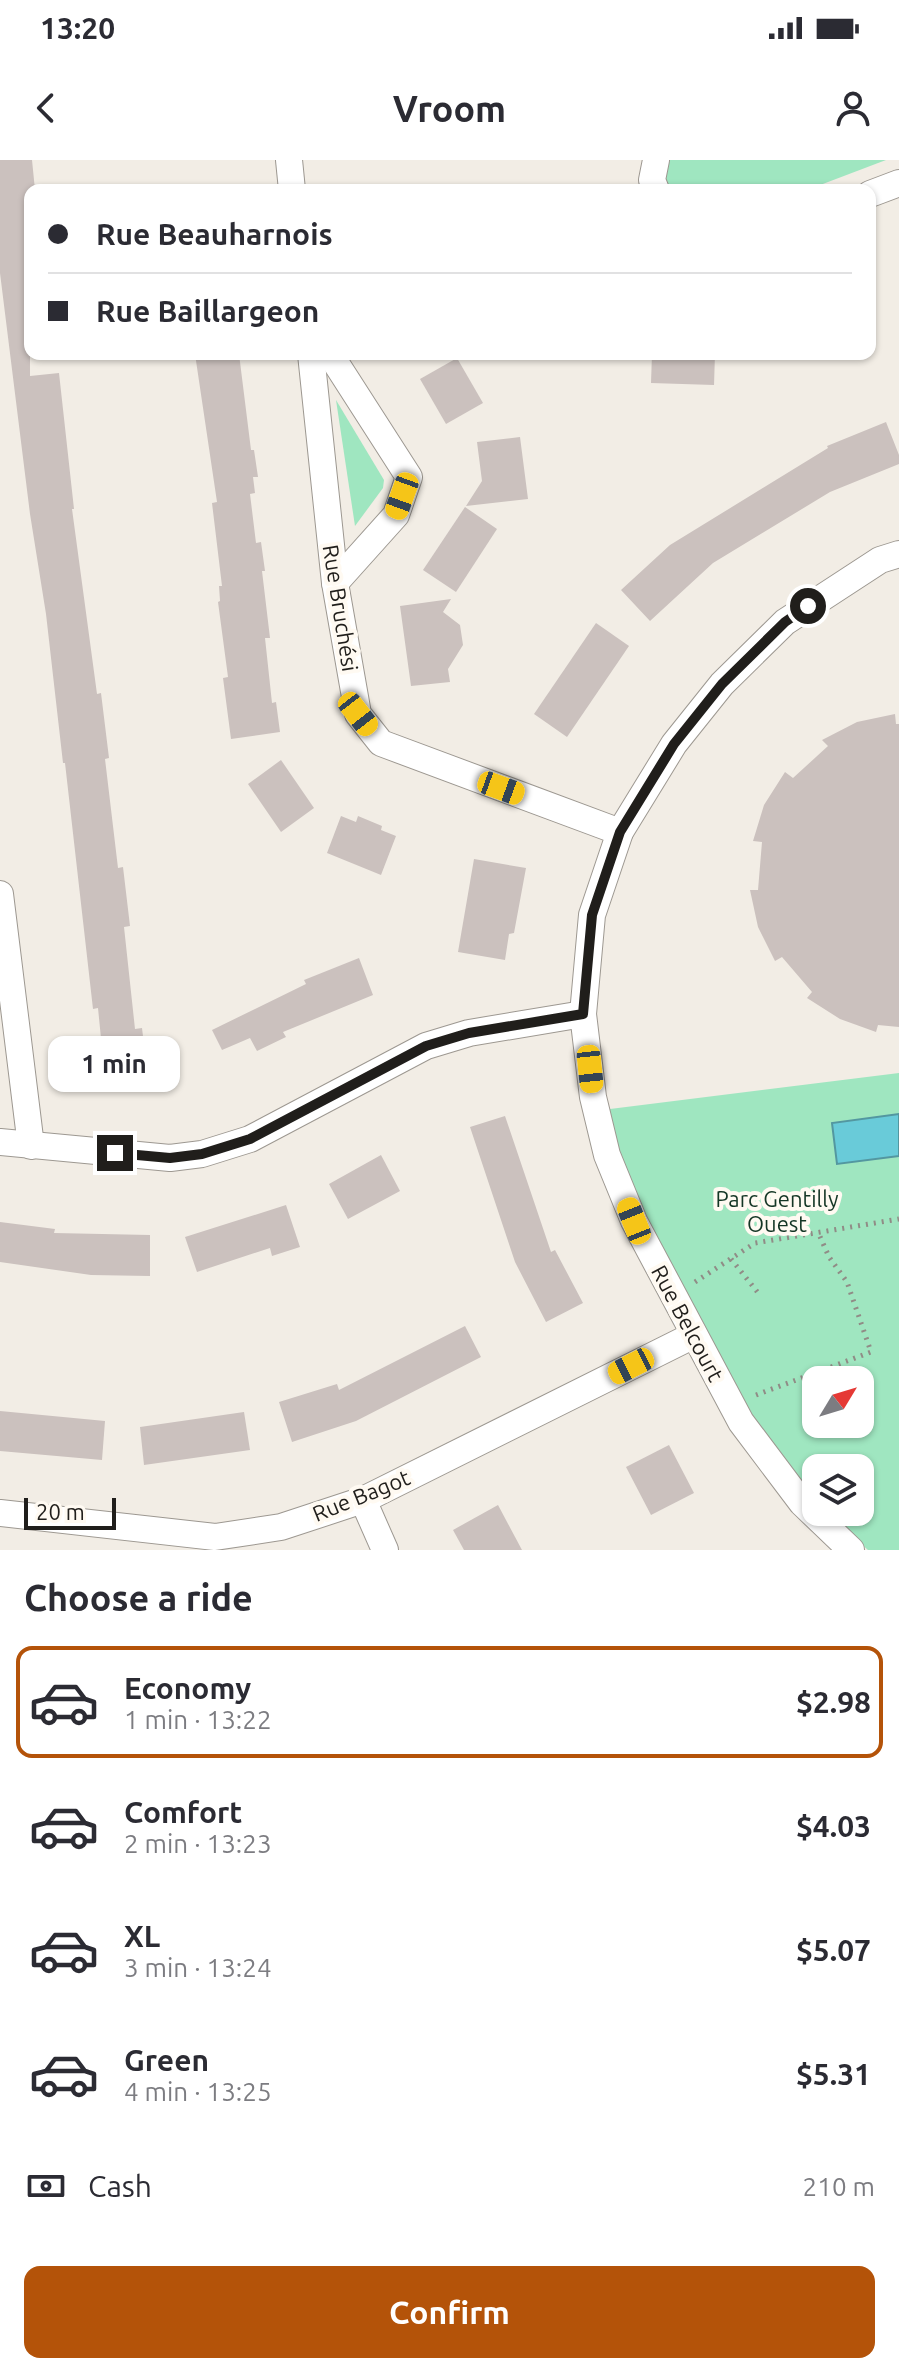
<!DOCTYPE html>
<html lang="en">
<head>
<meta charset="utf-8">
<style>
  :root { --surface:#fff; --page:#f2f2f3; --text:#2b2b33; --muted:#7c7c81; --line:#e1e1e2; --accent:#b45309 }
  body { margin:0; font-family:Ubuntu,sans-serif; background:var(--page); color:var(--text); height:100vh; display:flex; flex-direction:column; font-size:30px; white-space:nowrap }
  * { box-sizing:border-box; margin:0 }
  p { font-size:26px; color:var(--muted) }
  .icon { flex:none; width:44px; height:44px; fill:none; stroke:currentColor; stroke-width:2; stroke-linecap:round; stroke-linejoin:round }
  .map { position:relative; height:1390px; overflow:hidden }
  .side { display:flex; flex-direction:column; background:var(--surface); flex:1 }
  .side>* { flex:none }
  .hud { position:absolute; left:24px; top:24px; width:852px; height:176px; border-radius:16px; box-shadow:0 2px 6px #0004; display:grid; align-content:center; height:176px; padding:0 24px; background:var(--surface) }
  .needle { width:52px; rotate:52deg }
  .buttons { position:absolute; left:802px; top:1206px; display:grid; gap:16px }
  .buttons a { display:grid; place-items:center; width:72px; height:72px; border-radius:16px; background:var(--surface); box-shadow:0 2px 6px #0004; font-size:40px }
  .scale { position:absolute; left:24px; bottom:20px; width:92px; box-sizing:border-box; padding-left:8px; border:4px solid #201e1b; border-top:0; font-size:22px; line-height:28px; white-space:nowrap; color:#201e1b; -webkit-text-stroke:6px #fffaf2; paint-order:stroke }
  .end { position:absolute; width:36px; height:36px; margin:-18px; border:10px solid #201e1b; background:#fff; box-shadow:0 0 0 4px #fff }
  .from { border-radius:50% }
  .bubble { position:absolute; height:56px; border-radius:16px; background:var(--surface); box-shadow:0 2px 6px #0004; font-size:26px; font-weight:700; line-height:56px; text-align:center }
  .car { position:absolute; width:24px; height:48px; margin:-24px -12px; border-radius:10px; box-shadow:0 0 6px 2px #0007; background:linear-gradient(#f5c518 24%,#345 0 40%,#f5c518 0 76%,#345 0 86%,#f5c518 0) }
  .hud b { display:flex; align-items:center; gap:28px; height:76px; font-size:30px }
  .hud b+b { border-top:2px solid var(--line) }
  .hud i { width:20px; height:20px; background:var(--text) }
  ul { padding:0; list-style:none }
  li { display:flex; align-items:center; gap:24px; height:112px; margin:0 16px 12px; padding:0 8px; border:4px solid transparent; border-radius:16px }
  li div { flex:1 }
  li b { display:block; font-size:30px }
  li em { font-style:normal; font-weight:700 }
  li.on { border-color:var(--accent) }
  li>.icon { width:72px; height:72px; stroke-width:1.5 }
  h2 { padding:0 24px; font-size:36px; line-height:96px }
  .pay { display:flex; align-items:center; gap:20px; height:88px; padding:0 24px; font-size:30px }
  .pay p { margin-inline-start:auto }
  .button { display:flex; gap:16px; margin-top:auto; padding:16px 24px }
  .button a { flex:1; height:92px; border-radius:16px; background:var(--accent); color:#fff; font-size:32px; font-weight:700; line-height:92px; text-align:center }
  .status { display:flex; justify-content:space-between; align-items:center; height:56px; padding:0 40px; background:var(--surface); direction:ltr }
  .status svg { height:22px; fill:currentColor }
  header { display:flex; justify-content:space-between; align-items:center; height:104px; padding:0 24px; background:var(--surface); font-size:36px; font-weight:700 }
  .map>svg:first-child { display:block }
  .green { fill:#9fe6c0; fill-rule:evenodd }
  .water { fill:#69cbd9; stroke:#5397a0; stroke-width:2 }
  .building { fill:#cbc1be }
  .lines { fill:none; stroke-linecap:round; stroke-linejoin:round }
  .minor-casing { stroke:#9d9891; stroke-width:28 }
  .path { stroke:#908c86; stroke-width:5; stroke-dasharray:2 6; stroke-linecap:butt }
  .minor { stroke:#fff; stroke-width:26 }
  .route { stroke:#201e1b; stroke-width:10 }
  .labels { text-anchor:middle; dominant-baseline:central; stroke-width:8; stroke-linejoin:round; paint-order:stroke }
  .street-label { font-size:22px; fill:#201e1b; stroke:#fffaf2 }
  .park-label { font-size:22px; fill:#143625; stroke:#fffaf2 }
</style>
</head>
<body>
<div class="status"><b>13:20</b><svg viewBox="0 0 49 12"><path d="M0 12V9h3v3zM5 12V6h3v6zM10 12V3h3v9zM15 12V0h3v12zM26 1h20v11H26zM47 4h2v5h-2z"/></svg></div>
<header><svg class="icon" aria-label="back" viewBox="0 0 24 24"><path d="M15 5l-7 7 7 7"/></svg>Vroom<svg class="icon" aria-label="person" viewBox="0 0 24 24"><circle cx="12" cy="8" r="4"/><path d="M4 21q1-7 8-7t8 7"/></svg></header>
<div class="map">
<svg width="899" height="1390" viewBox="0 0 899 1390">
  <rect width="100%" height="100%" fill="#f2ede5"/>
  <g class="green">
    <path d="M 662,0 L 886,0 L 807,30 L 666,30 Z"/>
    <path d="M 336,240 L 384,320 L 383,328 L 355,366 Z"/>
    <path d="M 899,913 L 899,1390 L 868,1390 L 826,1352 L 860,1352 L 860,1308 L 816,1308 L 816,1341 L 770,1287 L 678,1127 L 640,1052 L 602,950 ZM 816,1220 L 860,1220 L 860,1264 L 816,1264 Z"/>
  </g>
  <path class="water" d="M 899,954 L 899,996 L 837,1004 L 832,963 Z"/>
  <g class="building">
    <path d="M 0,0 L 32,0 L 35,30 L 30,30 L 30,216 L 59,213 L 74,349 L 72,349 L 97,534 L 101,533 L 109,598 L 105,599 L 118,708 L 123,707 L 130,766 L 124,767 L 135,869 L 142,868 L 145,893 L 164,892 L 166,917 L 151,918 L 151,924 L 106,929 L 98,848 L 93,849 L 65,603 L 63,603 L 46,454 L 30,354 L 0,113 Z"/>
    <path d="M 195,194 L 239,194 L 251,290 L 254,290 L 258,317 L 253,317 L 255,333 L 250,334 L 256,383 L 261,382 L 265,411 L 262,411 L 270,478 L 265,478 L 272,543 L 276,542 L 280,572 L 231,579 L 223,518 L 228,517 L 218,442 L 220,441 L 219,426 L 222,426 L 212,343 L 217,342 Z"/>
    <path d="M 652,194 L 715,194 L 714,225 L 651,223 Z"/>
    <path d="M 457,198 L 483,243 L 446,264 L 420,219 Z"/>
    <path d="M 886,262 L 899,295 L 899,304 L 830,332 L 713,403 L 650,461 L 621,430 L 670,385 L 828,288 L 827,286 Z"/>
    <path d="M 520,277 L 528,339 L 466,346 L 482,321 L 477,282 Z"/>
    <path d="M 465,347 L 497,369 L 456,432 L 423,410 Z"/>
    <path d="M 451,439 L 443,452 L 460,465 L 463,485 L 448,509 L 450,522 L 411,526 L 400,446 Z"/>
    <path d="M 596,463 L 629,486 L 567,577 L 534,554 Z"/>
    <path d="M 895,554 L 896,564 L 899,564 L 899,867 L 878,865 L 876,872 L 840,859 L 807,838 L 812,832 L 782,797 L 775,801 L 758,767 L 750,730 L 758,730 L 762,682 L 753,681 L 764,645 L 785,612 L 793,618 L 828,586 L 822,580 L 857,562 Z"/>
    <path d="M 281,600 L 314,648 L 281,672 L 248,624 Z"/>
    <path d="M 341,656 L 356,662 L 358,656 L 382,666 L 381,670 L 396,676 L 381,715 L 327,693 Z"/>
    <path d="M 474,699 L 526,708 L 514,773 L 509,774 L 505,800 L 458,792 Z"/>
    <path d="M 359,798 L 373,835 L 283,872 L 286,877 L 257,891 L 250,878 L 222,890 L 212,870 L 306,824 L 304,820 Z"/>
    <path d="M 505,956 L 551,1092 L 555,1090 L 583,1143 L 546,1162 L 515,1102 L 470,967 Z"/>
    <path d="M 381,995 L 400,1031 L 348,1059 L 329,1024 Z"/>
    <path d="M 286,1045 L 300,1087 L 272,1096 L 270,1088 L 197,1112 L 185,1077 Z"/>
    <path d="M 0,1062 L 55,1069 L 54,1073 L 150,1075 L 150,1116 L 91,1115 L 0,1102 Z"/>
    <path d="M 465,1166 L 481,1197 L 356,1261 L 292,1282 L 279,1242 L 337,1224 L 339,1230 Z"/>
    <path d="M 0,1251 L 105,1261 L 102,1300 L 0,1291 Z"/>
    <path d="M 244,1252 L 250,1290 L 144,1305 L 140,1267 Z"/>
    <path d="M 669,1285 L 694,1333 L 651,1355 L 626,1307 Z"/>
    <path d="M 498,1345 L 522,1390 L 464,1390 L 453,1370 Z"/>
  </g>
  <g class="lines">
    <g class="minor-casing">
      <g id="minor">
        <path d="M 289,0 L 292,30"/>
        <path d="M 656,0 L 652,20 L 656,30"/>
        <path d="M 870,34 L 899,23"/>
        <path d="M 311,194 L 335,423 L 358,554 L 381,583 L 620,672"/>
        <path d="M 330,194 L 409,317 L 396,355 L 335,423"/>
        <path d="M 0,734 L 31,986"/>
        <path d="M 0,982 L 170,998 L 202,994 L 250,979 L 426,886 L 469,873 L 583,854"/>
        <path d="M 363,1340 L 385,1390"/>
        <path d="M 0,1353 L 215,1377 L 281,1367 L 363,1340 L 694,1175"/>
        <path d="M 851,1390 L 802,1343 L 741,1262 L 634,1061 L 607,995 L 593,937 L 583,854 L 592,755 L 620,672 L 674,584 L 722,524 L 785,462 L 880,400 L 899,394"/>
      </g>
    </g>
    <g class="path">
      <path d="M 731,1099 L 759,1134"/>
      <path d="M 695,1122 L 755,1083 L 899,1059"/>
      <path d="M 756,1235 L 871,1192 L 847,1122 L 829,1097 L 818,1072"/>
    </g>
    <use href="#minor" class="minor"/>
  </g>
  <g class="lines">
    <path class="route" d="M 115,993 L 170,998 L 202,994 L 250,979 L 426,886 L 469,873 L 583,854 L 592,755 L 620,672 L 674,584 L 722,524 L 785,462 L 808,446"/>
  </g>
  <g class="labels">
    <g class="street-label">
      <text transform="translate(341 448) rotate(81)">Rue Bruchési</text>
      <text transform="translate(688 1163) rotate(62)">Rue Belcourt</text>
      <text transform="translate(361 1335) rotate(-22)">Rue Bagot</text>
    </g>
    <g class="park-label">
      <text x="777" y="1038">Parc Gentilly<tspan x="777" dy="25">Ouest</tspan></text>
    </g>
  </g>
</svg>
<div class="buttons">
<a><svg class="needle" viewBox="-14 -14 28 28"><path d="M0-13l5 13h-10z" fill="#e53935"/><path d="M0 13l5-13h-10z" fill="#7c7c81"/></svg></a>
<a><svg class="icon" aria-label="layers" viewBox="0 0 24 24"><path d="M12 4l9 5-9 5-9-5zM3 14l9 5 9-5"/></svg></a>
</div>
<div class="scale">20 m</div>
<i class="end from" style="left:808px;top:446px"></i>
<i class="end" style="left:115px;top:993px"></i>
<div class="bubble" style="left:48px;top:876px;width:132px">1 min</div>
<i class="car" style="left:402px;top:336px;rotate:200deg"></i>
<i class="car" style="left:358px;top:554px;rotate:142deg"></i>
<i class="car" style="left:501px;top:628px;rotate:110deg"></i>
<i class="car" style="left:590px;top:909px;rotate:174deg"></i>
<i class="car" style="left:634px;top:1061px;rotate:338deg"></i>
<i class="car" style="left:631px;top:1206px;rotate:243deg"></i>
<div class="hud">
<b><i class="from"></i>Rue Beauharnois</b>
<b><i></i>Rue Baillargeon</b>
</div>
</div>
<section class="side">
<h2>Choose a ride</h2>
<ul>
<li class="on"><svg class="icon" aria-label="car" viewBox="0 0 24 24"><path d="M5 17H2v-5l4-1 3-4h7l3 4 3 1v5h-3M9 17h6M6 11h13"/><circle cx="7" cy="17" r="2"/><circle cx="17" cy="17" r="2"/></svg><div><b>Economy</b><p>1 min · 13:22</p></div><em>$2.98</em></li>
<li><svg class="icon" aria-label="car" viewBox="0 0 24 24"><path d="M5 17H2v-5l4-1 3-4h7l3 4 3 1v5h-3M9 17h6M6 11h13"/><circle cx="7" cy="17" r="2"/><circle cx="17" cy="17" r="2"/></svg><div><b>Comfort</b><p>2 min · 13:23</p></div><em>$4.03</em></li>
<li><svg class="icon" aria-label="car" viewBox="0 0 24 24"><path d="M5 17H2v-5l4-1 3-4h7l3 4 3 1v5h-3M9 17h6M6 11h13"/><circle cx="7" cy="17" r="2"/><circle cx="17" cy="17" r="2"/></svg><div><b>XL</b><p>3 min · 13:24</p></div><em>$5.07</em></li>
<li><svg class="icon" aria-label="car" viewBox="0 0 24 24"><path d="M5 17H2v-5l4-1 3-4h7l3 4 3 1v5h-3M9 17h6M6 11h13"/><circle cx="7" cy="17" r="2"/><circle cx="17" cy="17" r="2"/></svg><div><b>Green</b><p>4 min · 13:25</p></div><em>$5.31</em></li>
</ul>
<div class="pay"><svg class="icon" aria-label="cash" viewBox="0 0 24 24"><path d="M3 7h18v10H3z"/><circle cx="12" cy="12" r="2"/></svg>Cash<p>210 m</p></div>
<div class="button"><a>Confirm</a></div>
</section>
</body>
</html>
